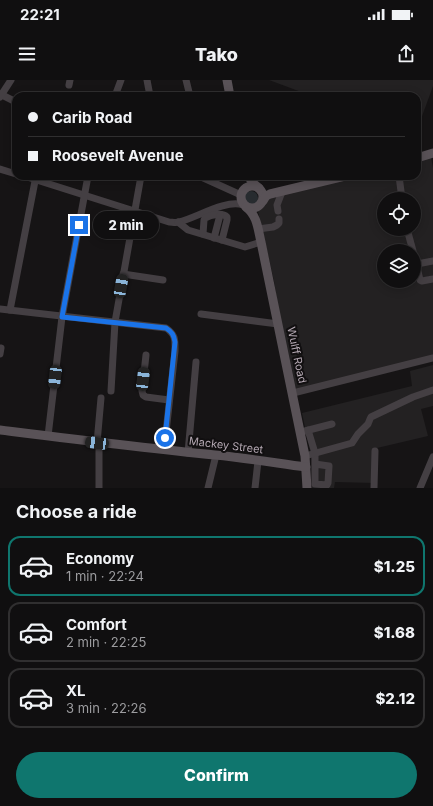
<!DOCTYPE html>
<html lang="en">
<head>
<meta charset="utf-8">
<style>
  :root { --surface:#100f10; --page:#191819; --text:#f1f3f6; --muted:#9c9c9f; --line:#302f30; --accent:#0f766e }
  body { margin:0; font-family:Inter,sans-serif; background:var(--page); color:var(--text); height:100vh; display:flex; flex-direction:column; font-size:15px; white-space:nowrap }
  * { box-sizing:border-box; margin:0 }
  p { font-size:13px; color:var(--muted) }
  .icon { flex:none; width:22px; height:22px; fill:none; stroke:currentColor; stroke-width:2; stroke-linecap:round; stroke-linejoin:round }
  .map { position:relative; height:408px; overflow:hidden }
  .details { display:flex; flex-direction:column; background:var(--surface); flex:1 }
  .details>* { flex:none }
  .guide { position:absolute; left:12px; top:12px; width:409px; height:88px; border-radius:12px; box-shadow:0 2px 10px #0003,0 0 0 1px var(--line); display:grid; align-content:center; height:88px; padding:0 16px; background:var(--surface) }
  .tools { position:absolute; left:377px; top:112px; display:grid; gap:8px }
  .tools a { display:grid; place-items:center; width:44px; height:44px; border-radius:50%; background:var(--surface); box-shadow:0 2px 10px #0003,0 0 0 1px var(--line); font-size:20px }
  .end { position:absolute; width:18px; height:18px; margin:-9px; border:5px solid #1a73e8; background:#fff; box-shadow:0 0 0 2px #fff }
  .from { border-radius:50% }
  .bubble { position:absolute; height:28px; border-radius:14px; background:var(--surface); box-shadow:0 2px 10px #0003,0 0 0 1px var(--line); font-size:13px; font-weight:800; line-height:28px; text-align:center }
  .car { position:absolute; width:12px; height:24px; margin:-12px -6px; border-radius:5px; box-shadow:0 0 3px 1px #0007; background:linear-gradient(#222 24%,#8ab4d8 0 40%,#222 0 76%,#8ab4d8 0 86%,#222 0) }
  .guide b { display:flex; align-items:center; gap:14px; height:38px; font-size:15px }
  .guide b+b { border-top:1px solid var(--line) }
  .guide i { width:10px; height:10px; background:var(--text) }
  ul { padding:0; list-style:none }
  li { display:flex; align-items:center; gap:12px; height:60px; margin:0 8px 6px; padding:0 8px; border:2px solid var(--line); border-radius:12px }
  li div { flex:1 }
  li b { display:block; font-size:15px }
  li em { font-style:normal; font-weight:800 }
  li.current { border-color:var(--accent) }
  li>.icon { width:36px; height:36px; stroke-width:1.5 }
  h2 { padding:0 16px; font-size:18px; line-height:48px }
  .primary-button { display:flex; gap:8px; margin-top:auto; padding:8px 16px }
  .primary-button a { flex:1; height:46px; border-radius:24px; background:var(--accent); color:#fff; font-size:16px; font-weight:800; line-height:46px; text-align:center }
  .status { display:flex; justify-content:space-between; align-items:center; height:28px; padding:0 20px; background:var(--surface); direction:ltr }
  .status svg { height:11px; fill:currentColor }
  header { display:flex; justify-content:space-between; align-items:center; height:52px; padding:0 16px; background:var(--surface); font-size:18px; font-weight:800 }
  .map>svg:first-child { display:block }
  .built { fill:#232122; fill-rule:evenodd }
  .green { fill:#272b2f }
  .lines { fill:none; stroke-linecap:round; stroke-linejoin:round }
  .minor { stroke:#443f43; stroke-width:7 }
  .major { stroke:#595257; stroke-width:9 }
  .route { stroke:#1a73e8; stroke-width:5 }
  .labels { text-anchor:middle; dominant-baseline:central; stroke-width:4; stroke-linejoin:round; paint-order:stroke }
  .street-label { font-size:11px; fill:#b4a8b2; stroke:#110f10 }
</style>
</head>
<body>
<div class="status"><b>22:21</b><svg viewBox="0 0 49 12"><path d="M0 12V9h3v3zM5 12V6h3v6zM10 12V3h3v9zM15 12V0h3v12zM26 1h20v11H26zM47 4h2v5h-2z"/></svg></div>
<header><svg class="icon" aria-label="menu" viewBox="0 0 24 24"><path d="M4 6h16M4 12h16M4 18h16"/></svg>Tako<svg class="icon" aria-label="share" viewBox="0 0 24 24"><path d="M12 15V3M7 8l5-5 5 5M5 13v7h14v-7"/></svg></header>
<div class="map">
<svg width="433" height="408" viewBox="0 0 433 408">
  <rect width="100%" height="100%" fill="#161415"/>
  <g class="built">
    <path d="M 269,0 L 433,0 L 433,6 L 417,50 L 417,16 L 312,16 Z"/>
    <path d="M 431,77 L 433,88 L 433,276 L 295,310 L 281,246 L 274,201 L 255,118 L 350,96 L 417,96 L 417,80 ZM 384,119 L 414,119 L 414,149 L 384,149 ZM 384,171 L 414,171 L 414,201 L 384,201 Z"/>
    <path d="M 433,285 L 433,326 L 421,329 L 428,356 L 377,368 L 375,403 L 335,402 L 334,408 L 312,408 L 311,375 L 302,333 L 412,306 L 410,291 Z"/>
  </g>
  <circle class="green" cx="251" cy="118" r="7"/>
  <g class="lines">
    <g class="minor">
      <path d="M 147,0 L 150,16"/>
      <path d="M 186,0 L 190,16"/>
      <path d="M 69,5 L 70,0"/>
      <path d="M 0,14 L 16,22"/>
      <path d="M 269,15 L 269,16"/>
      <path d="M 115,16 L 121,0"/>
      <path d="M 0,17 L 11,0"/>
      <path d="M 0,89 L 16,94"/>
      <path d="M 24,96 L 169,142 C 172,142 176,143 179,142 C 196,138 226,119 243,125"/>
      <path d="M 199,96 L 241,115"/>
      <path d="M 308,96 L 310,101"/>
      <path d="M 399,96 L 402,119"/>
      <path d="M 278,131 L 277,125 L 282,112"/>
      <path d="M 178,142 L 188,150 L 245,167 L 261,162"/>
      <path d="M 258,149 L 273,147 L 277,145 L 279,143 L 279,139"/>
      <path d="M 407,149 L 413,171"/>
      <path d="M 203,154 L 204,140 L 205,138 C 211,135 222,132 227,137 L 227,140 L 222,160"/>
      <path d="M 214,158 L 220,135"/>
      <path d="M 414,174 L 420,200 L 422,201 L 433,199"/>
      <path d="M 417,184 L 433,181"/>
      <path d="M 123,194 L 163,200"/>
      <path d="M 0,229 L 166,248 C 176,255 175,260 175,271 L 164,370"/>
      <path d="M 10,230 L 36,96"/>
      <path d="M 201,234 L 278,244"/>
      <path d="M 0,274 L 1,268"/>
      <path d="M 146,275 L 142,311 L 143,315 L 146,317 L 169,320"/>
      <path d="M 111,311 L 115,242 L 141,96"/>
      <path d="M 293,313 L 433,278"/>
      <path d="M 308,350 L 315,373 L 315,404 L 327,405 L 328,403 L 329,386 L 315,384"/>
      <path d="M 305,351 L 332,344"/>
      <path d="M 48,356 L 62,237 L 88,96"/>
      <path d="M 97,363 L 101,318"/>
      <path d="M 99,363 L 99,408"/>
      <path d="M 188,373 L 196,282"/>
      <path d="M 305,376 L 352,363 L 358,354 L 368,344 L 370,339 L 371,337 L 413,317 L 433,310"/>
      <path d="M 208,408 L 216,375"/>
      <path d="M 255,408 L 258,381"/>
      <path d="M 374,408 L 375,371"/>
      <path d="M 420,408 L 433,377"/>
    </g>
    <g class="major">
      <path d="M 227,0 L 230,16"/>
      <path d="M 417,78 L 433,73"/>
      <path d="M 248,96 L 254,104 L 259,108"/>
      <circle cx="252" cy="117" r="11"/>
      <path d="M 263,121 L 266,116 L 270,114 L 345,96"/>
      <path d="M 246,127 C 257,135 258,149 261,162 L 305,376 L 307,408"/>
      <path d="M 0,350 C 72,359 143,368 215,375 C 246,378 276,383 306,387"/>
    </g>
  </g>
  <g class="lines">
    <path class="route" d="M 79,145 L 62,237 L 166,248 C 172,252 174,255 175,262 L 165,358"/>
  </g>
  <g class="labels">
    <g class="street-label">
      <text transform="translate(297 275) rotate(78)">Wulff Road</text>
      <text transform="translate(226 365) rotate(7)">Mackey Street</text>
    </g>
  </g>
</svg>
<div class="tools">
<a><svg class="icon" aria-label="locate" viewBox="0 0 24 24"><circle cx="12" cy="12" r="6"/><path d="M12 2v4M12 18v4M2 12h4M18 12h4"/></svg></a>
<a><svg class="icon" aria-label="layers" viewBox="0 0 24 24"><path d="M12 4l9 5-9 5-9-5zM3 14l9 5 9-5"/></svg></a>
</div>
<i class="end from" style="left:165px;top:358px"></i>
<i class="end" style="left:79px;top:145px"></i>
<div class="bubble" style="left:93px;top:131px;width:66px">2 min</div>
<i class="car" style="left:121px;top:206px;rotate:10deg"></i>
<i class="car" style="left:55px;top:297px;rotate:187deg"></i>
<i class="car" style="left:143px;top:299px;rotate:7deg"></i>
<i class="car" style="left:97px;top:363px;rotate:277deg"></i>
<div class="guide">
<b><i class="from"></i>Carib Road</b>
<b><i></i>Roosevelt Avenue</b>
</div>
</div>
<section class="details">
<h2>Choose a ride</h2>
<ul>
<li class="current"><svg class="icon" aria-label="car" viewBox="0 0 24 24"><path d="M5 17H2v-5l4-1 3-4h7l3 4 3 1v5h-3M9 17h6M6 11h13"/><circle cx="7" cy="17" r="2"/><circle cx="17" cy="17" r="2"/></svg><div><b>Economy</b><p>1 min · 22:24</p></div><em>$1.25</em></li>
<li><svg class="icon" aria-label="car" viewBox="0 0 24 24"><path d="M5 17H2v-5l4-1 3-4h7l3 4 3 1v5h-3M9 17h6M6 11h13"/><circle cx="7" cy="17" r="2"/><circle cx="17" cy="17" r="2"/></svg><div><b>Comfort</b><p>2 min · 22:25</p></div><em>$1.68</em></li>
<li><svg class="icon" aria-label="car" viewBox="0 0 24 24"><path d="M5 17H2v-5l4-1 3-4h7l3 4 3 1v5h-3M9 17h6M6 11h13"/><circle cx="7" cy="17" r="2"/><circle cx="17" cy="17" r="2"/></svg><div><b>XL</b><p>3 min · 22:26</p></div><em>$2.12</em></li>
</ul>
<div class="primary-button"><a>Confirm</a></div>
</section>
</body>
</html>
